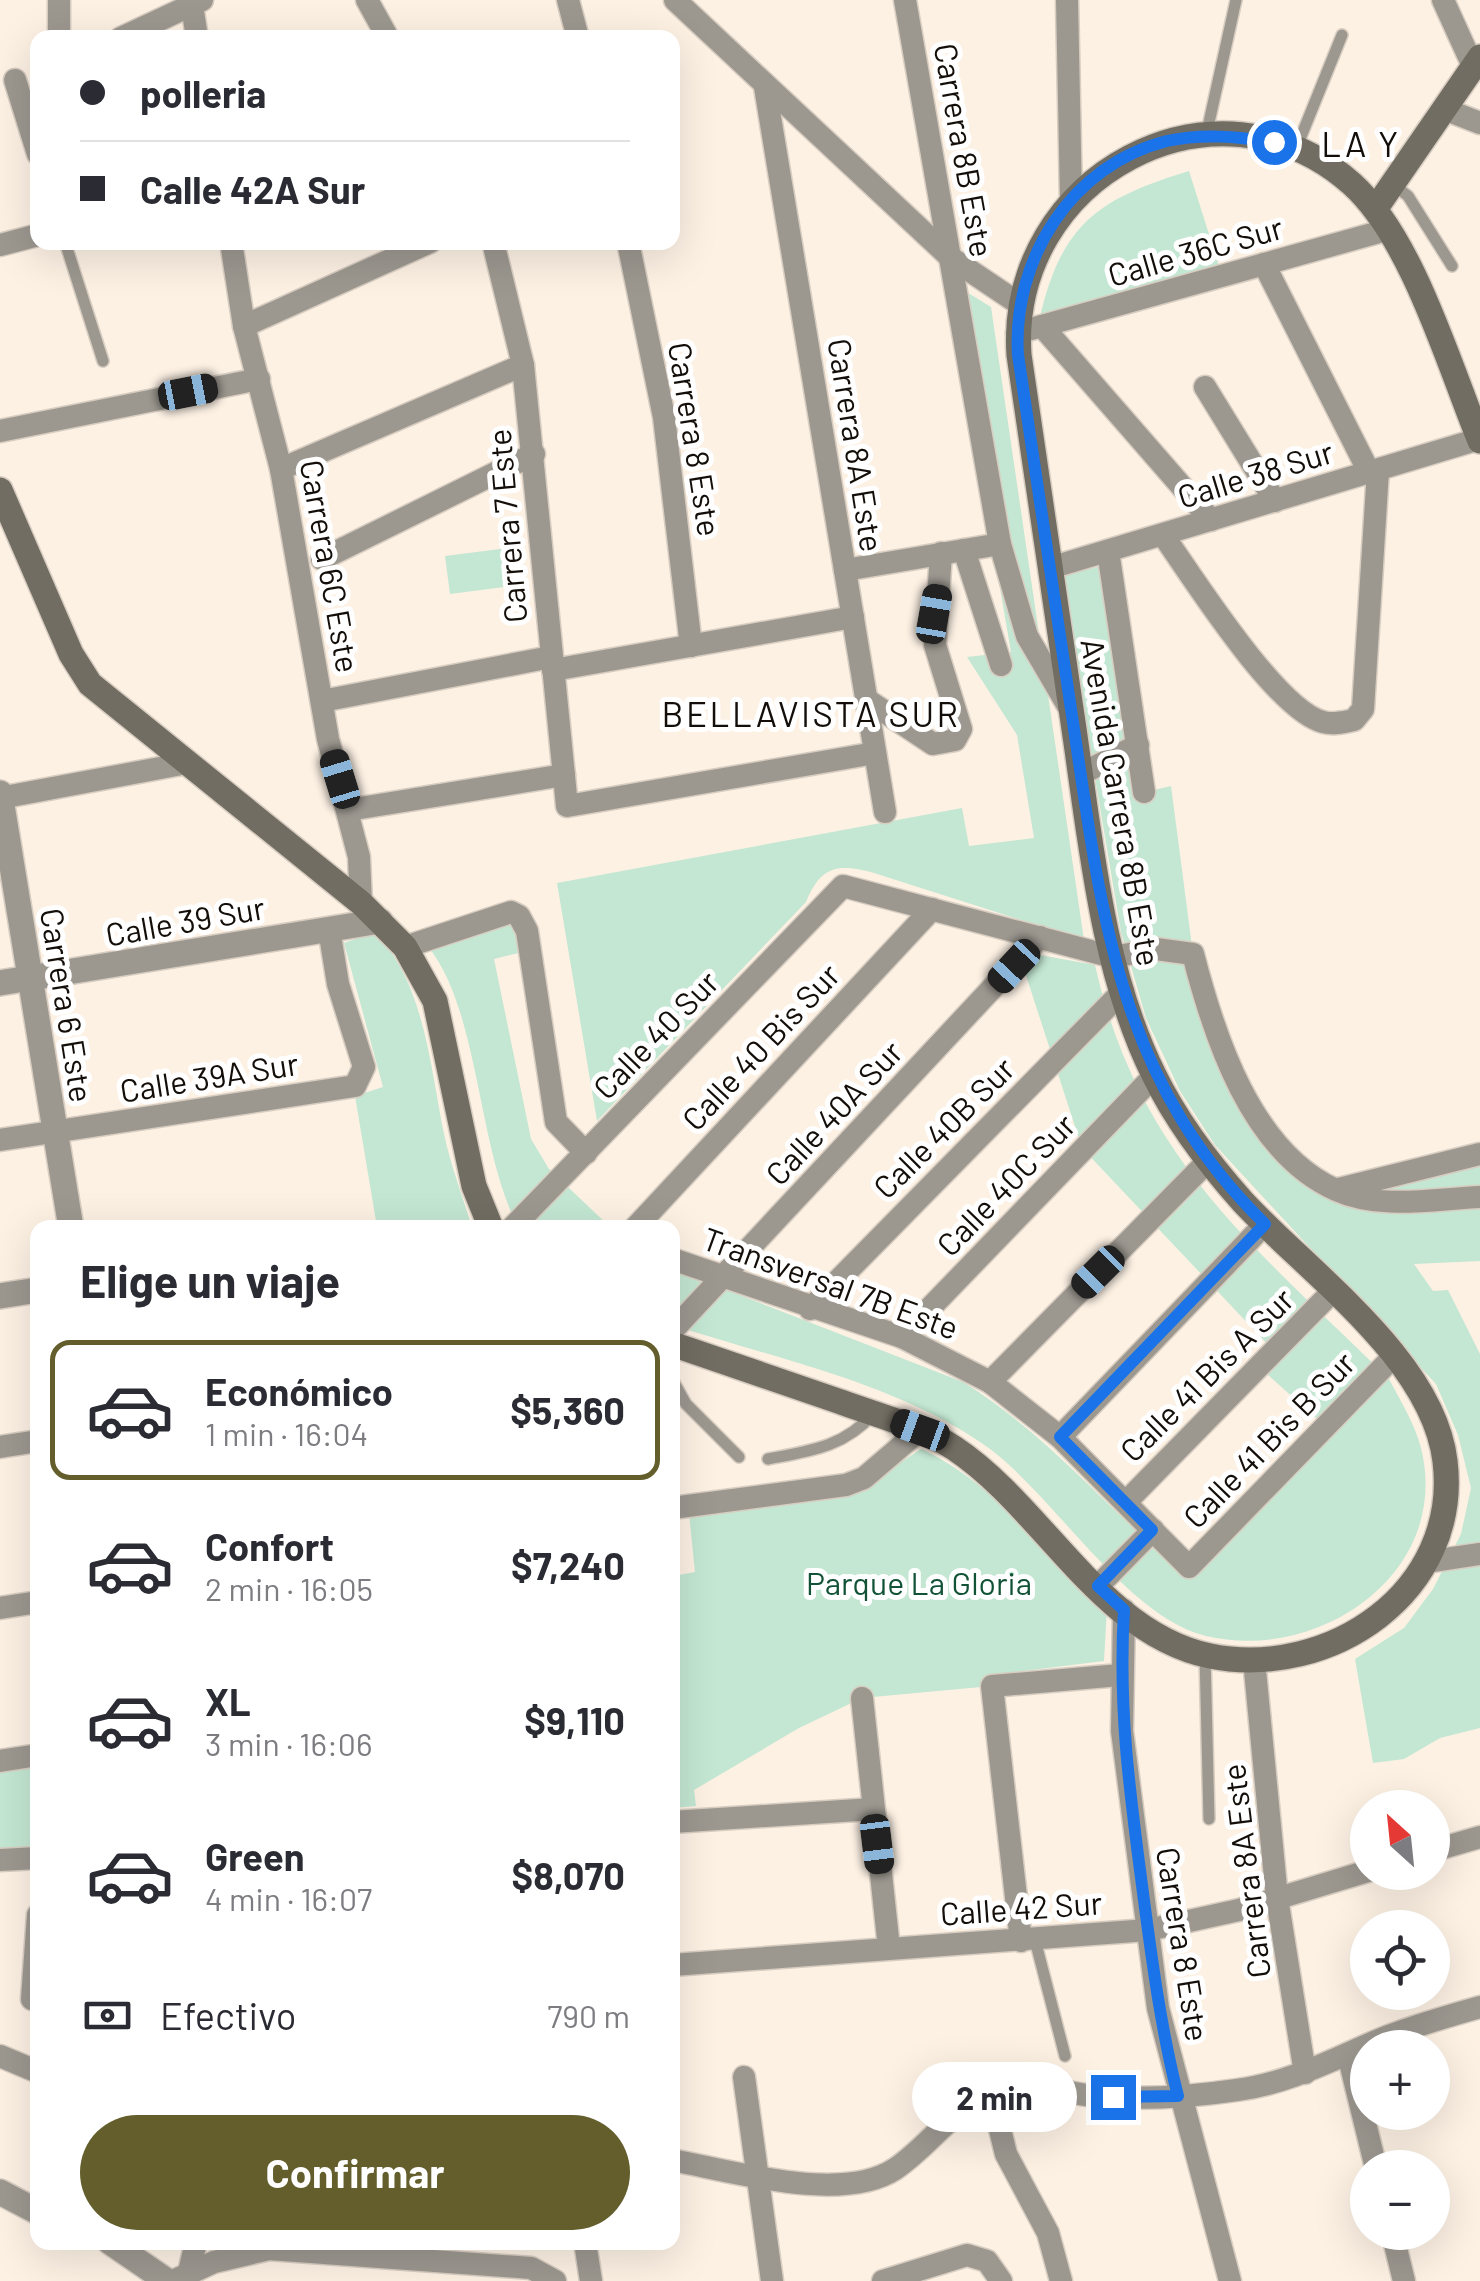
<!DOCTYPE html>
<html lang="es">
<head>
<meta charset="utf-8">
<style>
  :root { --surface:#fff; --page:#f7f7f7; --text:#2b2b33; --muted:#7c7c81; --line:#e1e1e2; --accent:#635e2b }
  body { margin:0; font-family:Barlow,sans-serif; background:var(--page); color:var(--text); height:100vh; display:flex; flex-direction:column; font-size:38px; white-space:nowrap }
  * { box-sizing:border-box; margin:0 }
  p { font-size:32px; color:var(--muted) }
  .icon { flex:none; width:55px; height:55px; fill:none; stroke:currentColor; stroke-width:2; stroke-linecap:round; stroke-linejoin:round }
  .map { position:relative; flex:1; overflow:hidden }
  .side { position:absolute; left:30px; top:1220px; width:650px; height:1030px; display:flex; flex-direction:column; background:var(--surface); border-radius:20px; box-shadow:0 10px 40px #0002 }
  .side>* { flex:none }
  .hud { position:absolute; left:30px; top:30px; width:650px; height:220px; border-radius:20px; box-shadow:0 10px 40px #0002; display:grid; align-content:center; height:220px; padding:0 50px; background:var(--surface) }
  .needle { width:65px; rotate:333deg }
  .tools { position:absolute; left:1350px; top:1790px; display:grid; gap:20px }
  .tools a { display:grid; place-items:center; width:100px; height:100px; border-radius:50%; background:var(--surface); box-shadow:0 10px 40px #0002; font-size:50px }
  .end { position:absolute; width:45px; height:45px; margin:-22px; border:12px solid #1a73e8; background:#fff; box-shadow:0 0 0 5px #fff }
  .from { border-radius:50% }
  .bubble { position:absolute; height:70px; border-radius:35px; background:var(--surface); box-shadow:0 10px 40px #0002; font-size:32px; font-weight:700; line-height:70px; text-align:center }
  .car { position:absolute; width:30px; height:60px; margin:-30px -15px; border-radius:12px; box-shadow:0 0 8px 2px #0007; background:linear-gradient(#222 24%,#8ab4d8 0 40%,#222 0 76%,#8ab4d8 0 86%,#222 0) }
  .hud b { display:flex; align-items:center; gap:35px; height:95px; font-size:38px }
  .hud b+b { border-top:2px solid var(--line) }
  .hud i { width:25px; height:25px; background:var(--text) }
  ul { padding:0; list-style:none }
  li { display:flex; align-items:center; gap:30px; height:140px; margin:0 20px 15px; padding:0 30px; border:5px solid transparent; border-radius:20px }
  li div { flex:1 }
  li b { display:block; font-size:38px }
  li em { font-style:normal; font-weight:700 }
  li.selected { border-color:var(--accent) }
  li>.icon { width:90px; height:90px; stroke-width:1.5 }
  h2 { padding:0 50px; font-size:45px; line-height:120px }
  .pay { display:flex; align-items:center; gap:25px; height:110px; padding:0 50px; font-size:38px }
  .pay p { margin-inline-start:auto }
  .cta { display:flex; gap:20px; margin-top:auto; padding:20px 50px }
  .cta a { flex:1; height:115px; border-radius:60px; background:var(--accent); color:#fff; font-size:40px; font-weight:700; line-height:115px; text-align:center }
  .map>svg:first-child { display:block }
  .green { fill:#c3e7d2 }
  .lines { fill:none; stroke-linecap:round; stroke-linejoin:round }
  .service-casing { stroke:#d8cdc1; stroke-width:14 }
  .minor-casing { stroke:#d8cdc1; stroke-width:25 }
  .tertiary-casing { stroke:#d8cdc1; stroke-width:28 }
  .secondary-casing { stroke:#d8cdc1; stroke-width:28 }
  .service { stroke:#9c9890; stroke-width:11 }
  .minor { stroke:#9c9890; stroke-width:22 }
  .tertiary { stroke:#9c9890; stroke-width:25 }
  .secondary { stroke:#726d62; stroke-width:25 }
  .route { stroke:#1a73e8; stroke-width:12 }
  .labels { text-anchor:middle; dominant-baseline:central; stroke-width:10; stroke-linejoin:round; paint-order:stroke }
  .street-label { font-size:32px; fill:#130e09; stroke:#fff }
  .park-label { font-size:32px; fill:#125337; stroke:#fff }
  .neighbourhood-label { font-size:35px; letter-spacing:2.5px; fill:#130e09; stroke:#fff }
</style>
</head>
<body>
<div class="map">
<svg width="1480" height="2281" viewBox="0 0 1480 2281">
  <rect width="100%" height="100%" fill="#fdf1e4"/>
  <g class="green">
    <path d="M 1189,171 L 1220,269 L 1039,321 C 1061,223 1098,199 1189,171 Z"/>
    <path d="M 947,280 L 991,307 L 1084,940 L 874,873 C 837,863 821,866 806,902 L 597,1121 L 557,883 L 962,808 L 969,846 L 1034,838 L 1017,735 L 967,657 L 1011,652 Z"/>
    <path d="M 515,547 L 520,585 L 450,594 L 445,556 Z"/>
    <path d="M 1110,564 L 1145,792 L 1171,786 L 1193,954 L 1257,1114 L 1336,1190 L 1480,1153 L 1480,1261 L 1414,1264 L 1433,1291 L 1448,1290 L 1480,1354 L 1480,1728 L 1440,1738 L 1404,1759 L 1373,1763 L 1355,1659 L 1404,1628 L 1433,1589 L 1461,1534 L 1471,1488 L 1458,1435 L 1436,1384 L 1215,1145 L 1180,1091 L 1146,1018 L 1121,932 L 1061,576 Z"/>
    <path d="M 521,919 L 527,951 L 494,959 L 531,1139 L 549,1169 L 610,1227 L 518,1227 C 477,1147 480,1015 430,949 Z"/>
    <path d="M 374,932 C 428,985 430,1076 447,1147 C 454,1174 464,1201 472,1227 L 377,1227 L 355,1096 L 383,1087 L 344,943 Z"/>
    <path d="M 1040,955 L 1095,965 C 1139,1159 1254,1246 1389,1379 C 1400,1400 1415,1424 1421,1448 C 1452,1573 1319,1663 1206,1636 C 1124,1616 1052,1491 983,1444 C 893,1382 776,1359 673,1325 L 673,1269 L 963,1382 C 1053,1438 1111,1514 1190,1579 L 1334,1434 L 1259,1367 L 1274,1351 L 1082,1148 L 1022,963 Z"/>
    <path d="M 921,1449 C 987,1478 1054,1557 1107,1607 L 1104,1661 L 992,1675 L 992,1686 L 862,1698 L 799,1728 L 694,1790 L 696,1806 L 673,1808 L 673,1576 L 695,1572 L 689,1514 L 860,1489 Z"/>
    <path d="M 37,1761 L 37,1847 L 0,1850 L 0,1768 Z"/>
  </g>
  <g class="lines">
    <g class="service-casing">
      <g id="service">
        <path d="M 1206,136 L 1236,0"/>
        <path d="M 1296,149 L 1342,35"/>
        <path d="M 1394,185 L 1408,196 L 1452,266"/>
        <path d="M 65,242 L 103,361"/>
        <path d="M 672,1379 L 686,1404 L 739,1457"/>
        <path d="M 768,1459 C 810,1451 844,1447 873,1414"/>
        <path d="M 1205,1655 L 1209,1819"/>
        <path d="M 1035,1940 L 1065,2056"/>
      </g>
    </g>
    <g class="minor-casing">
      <g id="minor">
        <path d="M 59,0 L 59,38"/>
        <path d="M 367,0 L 388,38"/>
        <path d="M 568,0 L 578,38"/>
        <path d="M 675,0 L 951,258 L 1018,303"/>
        <path d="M 905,0 L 1000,544 L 1027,636 L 1071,711"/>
        <path d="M 1067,0 L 1071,200"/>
        <path d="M 1443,0 L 1473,66"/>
        <path d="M 192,5 L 197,38"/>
        <path d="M 121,38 L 202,0"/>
        <path d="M 15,80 L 38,154"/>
        <path d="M 765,87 L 885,812"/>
        <path d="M 1444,109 L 1480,123"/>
        <path d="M 231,242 L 244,326 L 281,469 L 328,739 L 359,857 L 361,903"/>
        <path d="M 493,242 L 523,365 L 567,806 L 875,753"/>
        <path d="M 628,242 L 664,417 L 691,646"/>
        <path d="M 0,245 L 38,235"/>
        <path d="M 1264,264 L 1369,472"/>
        <path d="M 244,326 L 430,242"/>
        <path d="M 1042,326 L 1211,520"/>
        <path d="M 1017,333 L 1390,229"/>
        <path d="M 1205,387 L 1275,501"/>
        <path d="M 0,431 L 259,379"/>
        <path d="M 281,469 L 523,365"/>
        <path d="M 1163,535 C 1192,576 1276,710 1323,722 C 1333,725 1344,722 1354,720 L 1363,709 L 1378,470"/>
        <path d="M 964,550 L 1001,665"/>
        <path d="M 1108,551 L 1144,792"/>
        <path d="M 322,559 L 534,454"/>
        <path d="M 1050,568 L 1479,439"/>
        <path d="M 845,570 L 1000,544"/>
        <path d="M 553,670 L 853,617"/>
        <path d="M 867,700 L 933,744 L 955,740 L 961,729 L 935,645 L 941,553"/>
        <path d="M 322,701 L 551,657"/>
        <path d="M 1081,774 L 1138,745"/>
        <path d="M 0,798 L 187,763"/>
        <path d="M 348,810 L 564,775"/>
        <path d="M 405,947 L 511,912 L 519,916 L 527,931 L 556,1122 L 586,1153"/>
        <path d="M 0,1140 L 355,1086 L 364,1067 L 338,984 L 329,929"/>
        <path d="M 1339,1189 L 1480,1154"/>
        <path d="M 512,1228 L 843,886 L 1113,957 L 1156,949 L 1193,954 C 1214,1036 1251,1152 1336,1190 C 1380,1210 1433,1199 1480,1197"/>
        <path d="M 635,1228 L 932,909"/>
        <path d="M 672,1259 L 902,1337 L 990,1382 L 1060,1437 L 1189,1567 L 1394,1356"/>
        <path d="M 810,1309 L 1123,991"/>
        <path d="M 672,1331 L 1040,937"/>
        <path d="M 902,1337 L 1154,1076"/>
        <path d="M 990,1382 L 1208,1161"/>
        <path d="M 1060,1437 L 1265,1224"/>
        <path d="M 0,1447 L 38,1441"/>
        <path d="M 1126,1502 L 1332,1292"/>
        <path d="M 672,1508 L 846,1485 L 864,1478 L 920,1430"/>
        <path d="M 1426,1562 L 1480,1554"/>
        <path d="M 1098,1586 L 1153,1530"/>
        <path d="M 0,1608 L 38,1602"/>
        <path d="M 1124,1610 L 1122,1731 L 1158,2008 L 1230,2281"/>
        <path d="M 1254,1660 L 1277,1898 L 1305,2073"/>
        <path d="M 862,1698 L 889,1948"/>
        <path d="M 0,1761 L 38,1755"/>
        <path d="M 672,1822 L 873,1809"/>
        <path d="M 1432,1851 L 1480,1837"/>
        <path d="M 0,1860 L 38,1858"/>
        <path d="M 1021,1941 L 992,1686 L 1120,1675"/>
        <path d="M 672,1965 L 1148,1930 L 1239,1910 L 1368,1871"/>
        <path d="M 32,1999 L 38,1915"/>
        <path d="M 1348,2054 L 1376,2168"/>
        <path d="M 0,2056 L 38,2072"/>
        <path d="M 744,2077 L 772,2281"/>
        <path d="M 991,2093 L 1006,2154 L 1048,2233 L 1061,2281"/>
        <path d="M 672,2160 C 732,2171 842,2204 895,2169 C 935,2142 960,2096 1011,2087 C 1039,2082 1065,2093 1093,2096 C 1140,2100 1190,2097 1237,2090 C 1291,2083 1337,2057 1386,2037 C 1417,2025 1448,2016 1480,2007"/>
        <path d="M 1392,2232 L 1404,2281"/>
        <path d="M 585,2242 L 591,2281"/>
        <path d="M 189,2272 L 196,2242"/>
        <path d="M 173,2281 L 214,2262 L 269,2249 L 531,2268 L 555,2281"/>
        <path d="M 883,2281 L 967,2255 L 987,2261 L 1001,2281"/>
      </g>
    </g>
    <g class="tertiary-casing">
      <g id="tertiary">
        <path d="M 0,793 L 71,1228"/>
        <path d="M 0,983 L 380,921"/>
        <path d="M 0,1296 L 38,1290"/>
        <path d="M 0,2192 L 38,2212"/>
        <path d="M 110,2242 L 167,2281"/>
      </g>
    </g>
    <g class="secondary-casing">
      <g id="secondary">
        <path d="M 1376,208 L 1480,57"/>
        <path d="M 0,490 L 71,654 L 90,684 L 361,903 L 405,947 L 435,1001 L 474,1186 L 491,1228"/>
        <path d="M 672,1344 C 729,1364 785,1383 841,1402 C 879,1416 920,1426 954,1448 C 1043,1507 1100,1633 1210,1656 C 1330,1680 1461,1591 1445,1461 C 1433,1360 1309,1273 1243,1202 C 1209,1164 1177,1122 1154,1075 C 1102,970 1091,844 1074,729 C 1056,604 1037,480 1019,355 C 1007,177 1216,63 1352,184 C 1412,238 1449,365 1480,441"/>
      </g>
    </g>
    <use href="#service" class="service"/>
    <use href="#minor" class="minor"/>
    <use href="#tertiary" class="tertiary"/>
    <use href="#secondary" class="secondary"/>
  </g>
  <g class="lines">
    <path class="route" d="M 1113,2097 L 1178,2096 C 1161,2029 1152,1961 1143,1893 C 1130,1794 1118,1710 1124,1610 L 1098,1586 L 1152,1530 L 1060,1437 L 1265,1224 C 1114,1076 1101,906 1071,709 C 1054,591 1036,473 1018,355 C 1012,260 1071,165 1167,141 C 1203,133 1238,137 1274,142"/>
  </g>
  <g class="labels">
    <g class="street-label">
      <text transform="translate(965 150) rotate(80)">Carrera 8B Este</text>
      <text transform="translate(1195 250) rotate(-16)">Calle 36C Sur</text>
      <text transform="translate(696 439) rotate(81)">Carrera 8 Este</text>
      <text transform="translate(857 445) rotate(81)">Carrera 8A Este</text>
      <text transform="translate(1255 473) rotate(-17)">Calle 38 Sur</text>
      <text transform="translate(506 526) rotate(-95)">Carrera 7 Este</text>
      <text transform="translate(331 566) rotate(80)">Carrera 6C Este</text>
      <text transform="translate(1122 802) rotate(80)">Avenida Carrera 8B Este</text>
      <text transform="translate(185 920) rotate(-10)">Calle 39 Sur</text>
      <text transform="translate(68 1005) rotate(81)">Carrera 6 Este</text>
      <text transform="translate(655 1034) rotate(-46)">Calle 40 Sur</text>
      <text transform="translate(760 1046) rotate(-47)">Calle 40 Bis Sur</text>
      <text transform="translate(209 1076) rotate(-9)">Calle 39A Sur</text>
      <text transform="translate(833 1112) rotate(-47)">Calle 40A Sur</text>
      <text transform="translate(943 1127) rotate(-45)">Calle 40B Sur</text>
      <text transform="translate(1005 1184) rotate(-46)">Calle 40C Sur</text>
      <text transform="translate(831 1282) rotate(20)">Transversal 7B Este</text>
      <text transform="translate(1206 1374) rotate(-45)">Calle 41 Bis A Sur</text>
      <text transform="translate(1268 1439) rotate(-46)">Calle 41 Bis B Sur</text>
      <text transform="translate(1245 1871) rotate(-97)">Carrera 8A Este</text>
      <text transform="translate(1021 1907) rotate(-4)">Calle 42 Sur</text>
      <text transform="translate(1184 1944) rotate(81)">Carrera 8 Este</text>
    </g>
    <g class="park-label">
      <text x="919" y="1582">Parque La Gloria</text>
    </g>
    <g class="neighbourhood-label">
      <text x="1361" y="143">LA Y</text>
      <text x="811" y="713">BELLAVISTA SUR</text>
    </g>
  </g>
</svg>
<div class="tools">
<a><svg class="needle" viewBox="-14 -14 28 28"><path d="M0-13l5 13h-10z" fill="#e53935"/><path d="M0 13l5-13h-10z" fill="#7c7c81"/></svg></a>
<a><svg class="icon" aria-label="locate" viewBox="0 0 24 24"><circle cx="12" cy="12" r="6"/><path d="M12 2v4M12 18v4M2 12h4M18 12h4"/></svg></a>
<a>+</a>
<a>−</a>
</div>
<i class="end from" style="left:1274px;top:142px"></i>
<i class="end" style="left:1113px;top:2097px"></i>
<div class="bubble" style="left:912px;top:2062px;width:165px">2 min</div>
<i class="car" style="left:188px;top:392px;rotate:79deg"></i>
<i class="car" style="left:934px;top:614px;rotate:10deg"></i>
<i class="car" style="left:340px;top:779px;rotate:343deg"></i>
<i class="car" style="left:1014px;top:966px;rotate:223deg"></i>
<i class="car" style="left:1098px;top:1272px;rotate:225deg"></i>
<i class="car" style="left:920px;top:1430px;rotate:290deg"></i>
<i class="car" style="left:877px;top:1844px;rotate:173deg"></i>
<div class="hud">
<b><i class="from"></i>polleria</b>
<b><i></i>Calle 42A Sur</b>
</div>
<section class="side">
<h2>Elige un viaje</h2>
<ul>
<li class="selected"><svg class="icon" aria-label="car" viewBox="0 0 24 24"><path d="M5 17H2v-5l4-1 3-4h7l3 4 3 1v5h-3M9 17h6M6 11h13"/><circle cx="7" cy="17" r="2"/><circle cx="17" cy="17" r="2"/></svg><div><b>Económico</b><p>1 min · 16:04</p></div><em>$5,360</em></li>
<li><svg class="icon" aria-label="car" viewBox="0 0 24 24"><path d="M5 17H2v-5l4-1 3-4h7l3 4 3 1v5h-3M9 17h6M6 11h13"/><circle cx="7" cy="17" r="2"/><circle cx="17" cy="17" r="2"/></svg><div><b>Confort</b><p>2 min · 16:05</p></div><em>$7,240</em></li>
<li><svg class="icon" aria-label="car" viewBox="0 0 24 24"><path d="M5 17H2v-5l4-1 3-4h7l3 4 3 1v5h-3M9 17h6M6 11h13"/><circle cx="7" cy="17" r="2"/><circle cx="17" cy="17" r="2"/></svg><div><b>XL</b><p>3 min · 16:06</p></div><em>$9,110</em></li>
<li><svg class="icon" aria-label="car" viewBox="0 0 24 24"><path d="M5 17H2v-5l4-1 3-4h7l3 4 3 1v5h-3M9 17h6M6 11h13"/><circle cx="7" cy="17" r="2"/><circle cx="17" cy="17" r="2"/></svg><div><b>Green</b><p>4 min · 16:07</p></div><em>$8,070</em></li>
</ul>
<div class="pay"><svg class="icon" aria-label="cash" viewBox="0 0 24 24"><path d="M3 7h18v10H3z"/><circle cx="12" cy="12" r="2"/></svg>Efectivo<p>790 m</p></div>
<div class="cta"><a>Confirmar</a></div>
</section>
</div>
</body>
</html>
